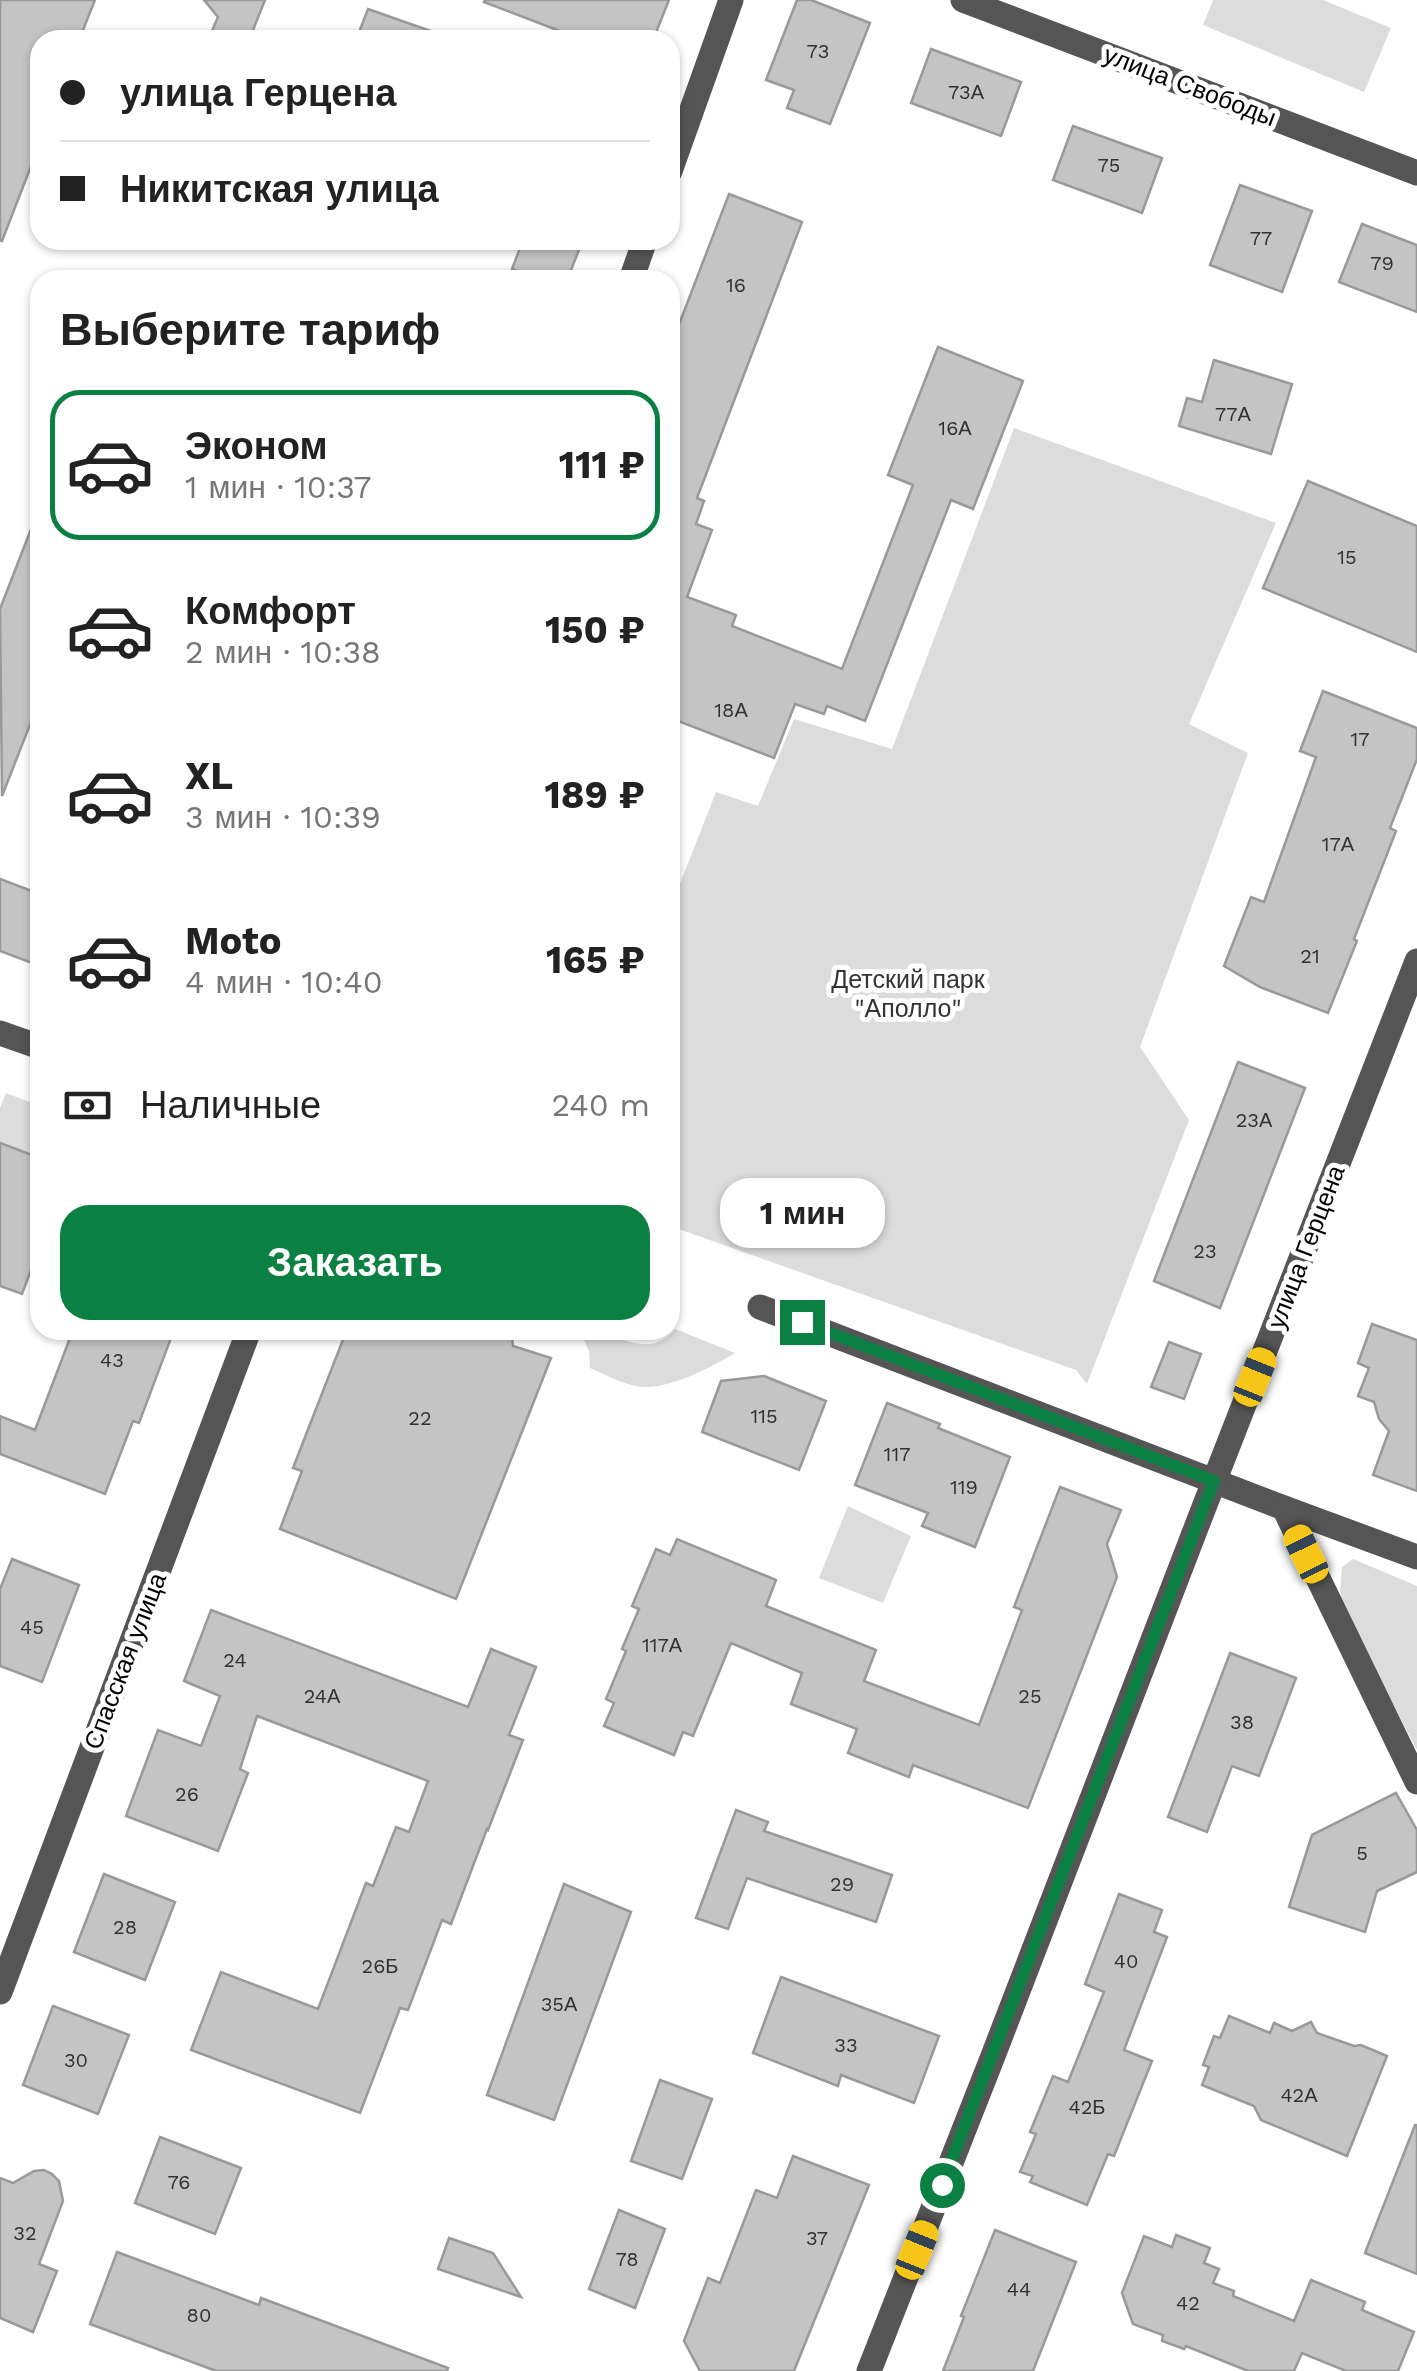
<!DOCTYPE html>
<html lang="ru">
<head>
<meta charset="utf-8">
<style>
  :root { --surface:#fff; --page:#f6f6f6; --text:#222; --muted:#767676; --line:#e0e0e0; --accent:#0b8043 }
  body { margin:0; font-family:"Work Sans",sans-serif; background:var(--page); color:var(--text); height:100vh; display:flex; flex-direction:column; font-size:38px; white-space:nowrap }
  * { box-sizing:border-box; margin:0 }
  p { font-size:32px; color:var(--muted) }
  .icon { flex:none; width:55px; height:55px; fill:none; stroke:currentColor; stroke-width:2; stroke-linecap:round; stroke-linejoin:round }
  .map { position:relative; flex:1; overflow:hidden }
  .drawer { position:absolute; left:30px; top:270px; width:650px; height:1070px; display:flex; flex-direction:column; background:var(--surface); border-radius:30px; box-shadow:0 2px 8px #0004 }
  .drawer>* { flex:none }
  .banner { position:absolute; left:30px; top:30px; width:650px; height:220px; border-radius:30px; box-shadow:0 2px 8px #0004; display:grid; align-content:center; height:220px; padding:0 30px; background:var(--surface) }
  .end { position:absolute; width:45px; height:45px; margin:-22px; border:12px solid #0b8043; background:#fff; box-shadow:0 0 0 5px #fff }
  .from { border-radius:50% }
  .bubble { position:absolute; height:70px; border-radius:30px; background:var(--surface); box-shadow:0 2px 8px #0004; font-size:32px; font-weight:700; line-height:70px; text-align:center }
  .car { position:absolute; width:30px; height:60px; margin:-30px -15px; border-radius:12px; box-shadow:0 0 8px 2px #0007; background:linear-gradient(#f5c518 24%,#345 0 40%,#f5c518 0 76%,#345 0 86%,#f5c518 0) }
  .banner b { display:flex; align-items:center; gap:35px; height:95px; font-size:38px }
  .banner b+b { border-top:2px solid var(--line) }
  .banner i { width:25px; height:25px; background:var(--text) }
  ul { padding:0; list-style:none }
  li { display:flex; align-items:center; gap:30px; height:150px; margin:0 20px 15px; padding:0 10px; border:5px solid transparent; border-radius:30px }
  li div { flex:1 }
  li b { display:block; font-size:38px }
  li em { font-style:normal; font-weight:700 }
  li.active { border-color:var(--accent) }
  li>.icon { width:90px; height:90px; stroke-width:1.5 }
  h2 { padding:0 30px; font-size:45px; line-height:120px }
  .pay { display:flex; align-items:center; gap:25px; height:110px; padding:0 30px; font-size:38px }
  .pay p { margin-inline-start:auto }
  .button { display:flex; gap:20px; margin-top:auto; padding:20px 30px }
  .button a { flex:1; height:115px; border-radius:30px; background:var(--accent); color:#fff; font-size:40px; font-weight:700; line-height:115px; text-align:center }
  .map>svg:first-child { display:block }
  .green { fill:#dcdcdc }
  .building { fill:#c4c4c4; stroke:#999; stroke-width:2.5 }
  .lines { fill:none; stroke-linecap:round; stroke-linejoin:round }
  .minor { stroke:#555; stroke-width:25 }
  .route { stroke:#0b8043; stroke-width:12 }
  .labels { text-anchor:middle; dominant-baseline:central; stroke-width:10; stroke-linejoin:round; paint-order:stroke }
  .number-label { font-size:20px; fill:#313131 }
  .street-label { font-size:25px; fill:#000; stroke:#fff }
  .park-label { font-size:25px; fill:#333; stroke:#fff }
</style>
</head>
<body>
<div class="map">
<svg width="1417" height="2371" viewBox="0 0 1417 2371">
  <rect width="100%" height="100%" fill="#fff"/>
  <g class="green">
    <path d="M 1213,0 L 1323,0 L 1391,28 L 1364,92 L 1203,25 Z"/>
    <path d="M 1014,428 L 1276,523 L 1189,724 L 1248,753 L 1140,1047 L 1189,1120 L 1087,1384 L 1076,1370 L 670,1226 L 670,909 L 716,792 L 758,806 L 794,719 L 892,749 Z"/>
    <path d="M 6,1093 L 40,1106 L 40,1158 L 0,1143 L 0,1108 Z"/>
    <path d="M 675,1329 L 735,1353 C 710,1368 665,1392 636,1386 C 620,1383 604,1374 590,1368 L 589,1352 L 582,1335 L 584,1330 C 614,1331 649,1362 675,1329 Z"/>
    <path d="M 848,1506 L 911,1536 L 883,1603 L 819,1578 Z"/>
    <path d="M 1353,1559 L 1417,1586 L 1417,1750 L 1342,1605 L 1340,1590 L 1342,1567 Z"/>
  </g>
  <g class="building">
    <path d="M 0,0 L 95,0 L 79,40 L 40,40 L 40,143 L 2,241 L 0,240 Z"/>
    <path d="M 204,0 L 265,0 L 249,40 L 208,40 L 218,17 Z"/>
    <path d="M 485,0 L 669,0 L 653,40 L 583,40 L 484,2 Z"/>
    <path d="M 797,0 L 811,0 L 870,23 L 830,124 L 787,108 L 794,90 L 766,80 Z"/>
    <path d="M 368,9 L 445,36 L 444,40 L 356,40 Z"/>
    <path d="M 931,49 L 1021,82 L 1001,136 L 911,103 Z"/>
    <path d="M 1073,126 L 1162,158 L 1142,213 L 1053,180 Z"/>
    <path d="M 1240,185 L 1312,211 L 1282,292 L 1210,265 Z"/>
    <path d="M 729,194 L 802,222 L 697,498 L 704,501 L 696,524 L 712,530 L 687,597 L 736,615 L 732,626 L 842,669 L 913,485 L 888,475 L 938,347 L 1023,381 L 973,509 L 951,500 L 865,721 L 827,706 L 824,714 L 795,704 L 774,758 L 670,718 L 670,348 Z"/>
    <path d="M 1362,224 L 1417,245 L 1417,312 L 1339,282 Z"/>
    <path d="M 523,240 L 583,240 L 567,280 L 538,280 L 512,269 Z"/>
    <path d="M 1214,360 L 1292,384 L 1271,454 L 1179,426 L 1187,398 L 1202,402 Z"/>
    <path d="M 1308,481 L 1417,526 L 1417,652 L 1263,588 Z"/>
    <path d="M 38,511 L 40,699 L 2,796 L 0,609 Z"/>
    <path d="M 1323,691 L 1417,728 L 1417,759 L 1390,828 L 1396,831 L 1354,939 L 1357,941 L 1328,1013 L 1260,987 L 1224,966 L 1251,897 L 1264,902 L 1316,757 L 1300,751 Z"/>
    <path d="M 0,879 L 40,894 L 40,966 L 0,951 Z"/>
    <path d="M 1238,1062 L 1305,1088 L 1220,1308 L 1154,1281 Z"/>
    <path d="M 0,1143 L 40,1158 L 40,1246 L 22,1294 L 0,1286 Z"/>
    <path d="M 1372,1324 L 1417,1340 L 1417,1491 L 1373,1475 L 1389,1431 L 1379,1419 L 1374,1402 L 1358,1396 L 1369,1368 L 1358,1363 Z"/>
    <path d="M 73,1330 L 174,1330 L 139,1423 L 133,1421 L 105,1494 L 0,1454 L 0,1416 L 35,1430 Z"/>
    <path d="M 364,1330 L 511,1330 L 513,1346 L 551,1358 L 456,1599 L 280,1529 L 302,1471 L 293,1468 L 346,1332 Z"/>
    <path d="M 1169,1342 L 1201,1354 L 1184,1399 L 1151,1387 Z"/>
    <path d="M 764,1376 L 826,1401 L 799,1470 L 702,1432 L 721,1381 Z"/>
    <path d="M 887,1403 L 940,1424 L 938,1428 L 1010,1457 L 975,1547 L 922,1526 L 928,1513 L 855,1485 Z"/>
    <path d="M 1060,1487 L 1121,1510 L 1107,1544 L 1117,1577 L 1028,1808 L 913,1765 L 909,1777 L 848,1753 L 857,1729 L 791,1704 L 802,1673 L 731,1643 L 693,1736 L 683,1732 L 674,1755 L 604,1726 L 614,1703 L 606,1699 L 626,1651 L 622,1649 L 639,1609 L 632,1606 L 656,1549 L 670,1555 L 677,1539 L 776,1580 L 766,1606 L 876,1650 L 864,1681 L 979,1725 L 1022,1610 L 1014,1607 Z"/>
    <path d="M 12,1559 L 79,1585 L 42,1682 L 0,1666 L 0,1589 Z"/>
    <path d="M 211,1610 L 468,1707 L 491,1649 L 536,1667 L 509,1735 L 523,1740 L 488,1830 L 487,1829 L 451,1924 L 442,1920 L 408,2010 L 400,2008 L 360,2113 L 191,2050 L 221,1972 L 318,2009 L 366,1883 L 373,1886 L 396,1827 L 409,1832 L 428,1781 L 257,1716 L 240,1769 L 248,1773 L 218,1851 L 126,1816 L 158,1730 L 201,1746 L 220,1696 L 184,1681 Z"/>
    <path d="M 1230,1653 L 1296,1678 L 1259,1776 L 1232,1766 L 1207,1832 L 1168,1817 Z"/>
    <path d="M 1396,1793 L 1417,1830 L 1417,1872 L 1377,1891 L 1365,1932 L 1289,1907 L 1312,1835 Z"/>
    <path d="M 736,1810 L 768,1822 L 764,1831 L 892,1875 L 876,1922 L 747,1878 L 728,1929 L 696,1918 Z"/>
    <path d="M 104,1874 L 175,1902 L 145,1980 L 74,1952 Z"/>
    <path d="M 564,1884 L 631,1912 L 554,2120 L 487,2095 Z"/>
    <path d="M 1119,1894 L 1162,1910 L 1154,1932 L 1167,1937 L 1124,2050 L 1152,2061 L 1114,2156 L 1108,2154 L 1087,2205 L 1030,2182 L 1033,2176 L 1020,2172 L 1036,2134 L 1030,2132 L 1053,2076 L 1068,2082 L 1104,1992 L 1085,1984 Z"/>
    <path d="M 781,1977 L 939,2036 L 914,2103 L 841,2075 L 838,2086 L 753,2053 Z"/>
    <path d="M 53,2006 L 129,2035 L 98,2114 L 23,2085 Z"/>
    <path d="M 1229,2016 L 1270,2033 L 1274,2023 L 1292,2031 L 1311,2022 L 1317,2033 L 1354,2046 L 1361,2045 L 1387,2056 L 1347,2156 L 1261,2120 L 1254,2106 L 1202,2085 L 1209,2067 L 1203,2065 L 1214,2036 L 1220,2038 Z"/>
    <path d="M 660,2080 L 712,2099 L 682,2179 L 631,2161 Z"/>
    <path d="M 1415,2125 L 1417,2125 L 1417,2274 L 1365,2253 Z"/>
    <path d="M 160,2137 L 241,2168 L 215,2234 L 135,2203 Z"/>
    <path d="M 793,2156 L 869,2185 L 794,2371 L 700,2371 L 684,2341 L 708,2278 L 720,2283 L 756,2190 L 777,2198 Z"/>
    <path d="M 44,2170 L 52,2174 L 59,2181 L 63,2201 L 39,2264 L 57,2271 L 33,2332 L 0,2318 L 0,2178 L 13,2183 L 34,2171 Z"/>
    <path d="M 619,2210 L 665,2229 L 635,2308 L 589,2289 Z"/>
    <path d="M 995,2230 L 1076,2262 L 1033,2371 L 943,2371 L 964,2317 L 961,2316 Z"/>
    <path d="M 1176,2235 L 1210,2248 L 1204,2263 L 1219,2269 L 1213,2283 L 1234,2291 L 1233,2296 L 1294,2321 L 1311,2280 L 1365,2302 L 1362,2310 L 1414,2332 L 1398,2371 L 1346,2371 L 1302,2353 L 1294,2371 L 1248,2371 L 1186,2346 L 1184,2349 L 1162,2341 L 1163,2335 L 1133,2324 L 1122,2293 L 1144,2236 L 1172,2247 Z"/>
    <path d="M 449,2238 L 493,2253 L 521,2297 L 438,2269 Z"/>
    <path d="M 117,2252 L 259,2305 L 261,2298 L 448,2368 L 447,2371 L 216,2371 L 90,2324 Z"/>
  </g>
  <g class="lines">
    <g class="minor">
      <path d="M 963,0 L 1417,173"/>
      <path d="M 670,171 L 731,0"/>
      <path d="M 631,280 L 645,240"/>
      <path d="M 0,1033 L 40,1047"/>
      <path d="M 760,1307 L 1284,1508 L 1417,1557"/>
      <path d="M 1284,1508 L 1417,1782"/>
      <path d="M 0,1992 L 249,1330"/>
      <path d="M 869,2371 L 993,2056 L 1201,1515 L 1417,961"/>
    </g>
  </g>
  <g class="lines">
    <path class="route" d="M 802,1322 L 1214,1481 L 942,2185"/>
  </g>
  <g class="labels">
    <g class="number-label">
      <text x="818" y="51">73</text>
      <text x="966" y="92">73А</text>
      <text x="1109" y="165">75</text>
      <text x="1261" y="238">77</text>
      <text x="1382" y="263">79</text>
      <text x="736" y="285">16</text>
      <text x="1233" y="414">77А</text>
      <text x="955" y="428">16А</text>
      <text x="1347" y="557">15</text>
      <text x="731" y="710">18А</text>
      <text x="1360" y="739">17</text>
      <text x="1338" y="844">17А</text>
      <text x="1310" y="956">21</text>
      <text x="1254" y="1120">23А</text>
      <text x="1205" y="1251">23</text>
      <text x="112" y="1360">43</text>
      <text x="764" y="1416">115</text>
      <text x="420" y="1418">22</text>
      <text x="897" y="1454">117</text>
      <text x="964" y="1487">119</text>
      <text x="32" y="1627">45</text>
      <text x="662" y="1645">117А</text>
      <text x="235" y="1660">24</text>
      <text x="322" y="1696">24А</text>
      <text x="1030" y="1696">25</text>
      <text x="1242" y="1722">38</text>
      <text x="187" y="1794">26</text>
      <text x="1362" y="1853">5</text>
      <text x="842" y="1884">29</text>
      <text x="125" y="1927">28</text>
      <text x="1126" y="1961">40</text>
      <text x="380" y="1966">26Б</text>
      <text x="559" y="2004">35А</text>
      <text x="846" y="2045">33</text>
      <text x="76" y="2060">30</text>
      <text x="1299" y="2095">42А</text>
      <text x="1087" y="2107">42Б</text>
      <text x="179" y="2182">76</text>
      <text x="25" y="2233">32</text>
      <text x="817" y="2238">37</text>
      <text x="627" y="2259">78</text>
      <text x="1019" y="2289">44</text>
      <text x="1188" y="2303">42</text>
      <text x="199" y="2315">80</text>
    </g>
    <g class="street-label">
      <text transform="translate(1190 86) rotate(21)">улица Свободы</text>
      <text transform="translate(1306 1247) rotate(-69)">улица Герцена</text>
      <text transform="translate(125 1661) rotate(-69)">Спасская улица</text>
    </g>
    <g class="park-label">
      <text x="908" y="979">Детский парк<tspan x="908" dy="29">"Аполло"</tspan></text>
    </g>
  </g>
</svg>
<i class="end from" style="left:942px;top:2185px"></i>
<i class="end" style="left:802px;top:1322px"></i>
<div class="bubble" style="left:720px;top:1178px;width:165px">1 мин</div>
<i class="car" style="left:1255px;top:1377px;rotate:22deg"></i>
<i class="car" style="left:1306px;top:1554px;rotate:334deg"></i>
<i class="car" style="left:917px;top:2250px;rotate:22deg"></i>
<div class="banner">
<b><i class="from"></i>улица Герцена</b>
<b><i></i>Никитская улица</b>
</div>
<section class="drawer">
<h2>Выберите тариф</h2>
<ul>
<li class="active"><svg class="icon" aria-label="car" viewBox="0 0 24 24"><path d="M5 17H2v-5l4-1 3-4h7l3 4 3 1v5h-3M9 17h6M6 11h13"/><circle cx="7" cy="17" r="2"/><circle cx="17" cy="17" r="2"/></svg><div><b>Эконом</b><p>1 мин · 10:37</p></div><em>111 ₽</em></li>
<li><svg class="icon" aria-label="car" viewBox="0 0 24 24"><path d="M5 17H2v-5l4-1 3-4h7l3 4 3 1v5h-3M9 17h6M6 11h13"/><circle cx="7" cy="17" r="2"/><circle cx="17" cy="17" r="2"/></svg><div><b>Комфорт</b><p>2 мин · 10:38</p></div><em>150 ₽</em></li>
<li><svg class="icon" aria-label="car" viewBox="0 0 24 24"><path d="M5 17H2v-5l4-1 3-4h7l3 4 3 1v5h-3M9 17h6M6 11h13"/><circle cx="7" cy="17" r="2"/><circle cx="17" cy="17" r="2"/></svg><div><b>XL</b><p>3 мин · 10:39</p></div><em>189 ₽</em></li>
<li><svg class="icon" aria-label="car" viewBox="0 0 24 24"><path d="M5 17H2v-5l4-1 3-4h7l3 4 3 1v5h-3M9 17h6M6 11h13"/><circle cx="7" cy="17" r="2"/><circle cx="17" cy="17" r="2"/></svg><div><b>Moto</b><p>4 мин · 10:40</p></div><em>165 ₽</em></li>
</ul>
<div class="pay"><svg class="icon" aria-label="cash" viewBox="0 0 24 24"><path d="M3 7h18v10H3z"/><circle cx="12" cy="12" r="2"/></svg>Наличные<p>240 m</p></div>
<div class="button"><a>Заказать</a></div>
</section>
</div>
</body>
</html>
